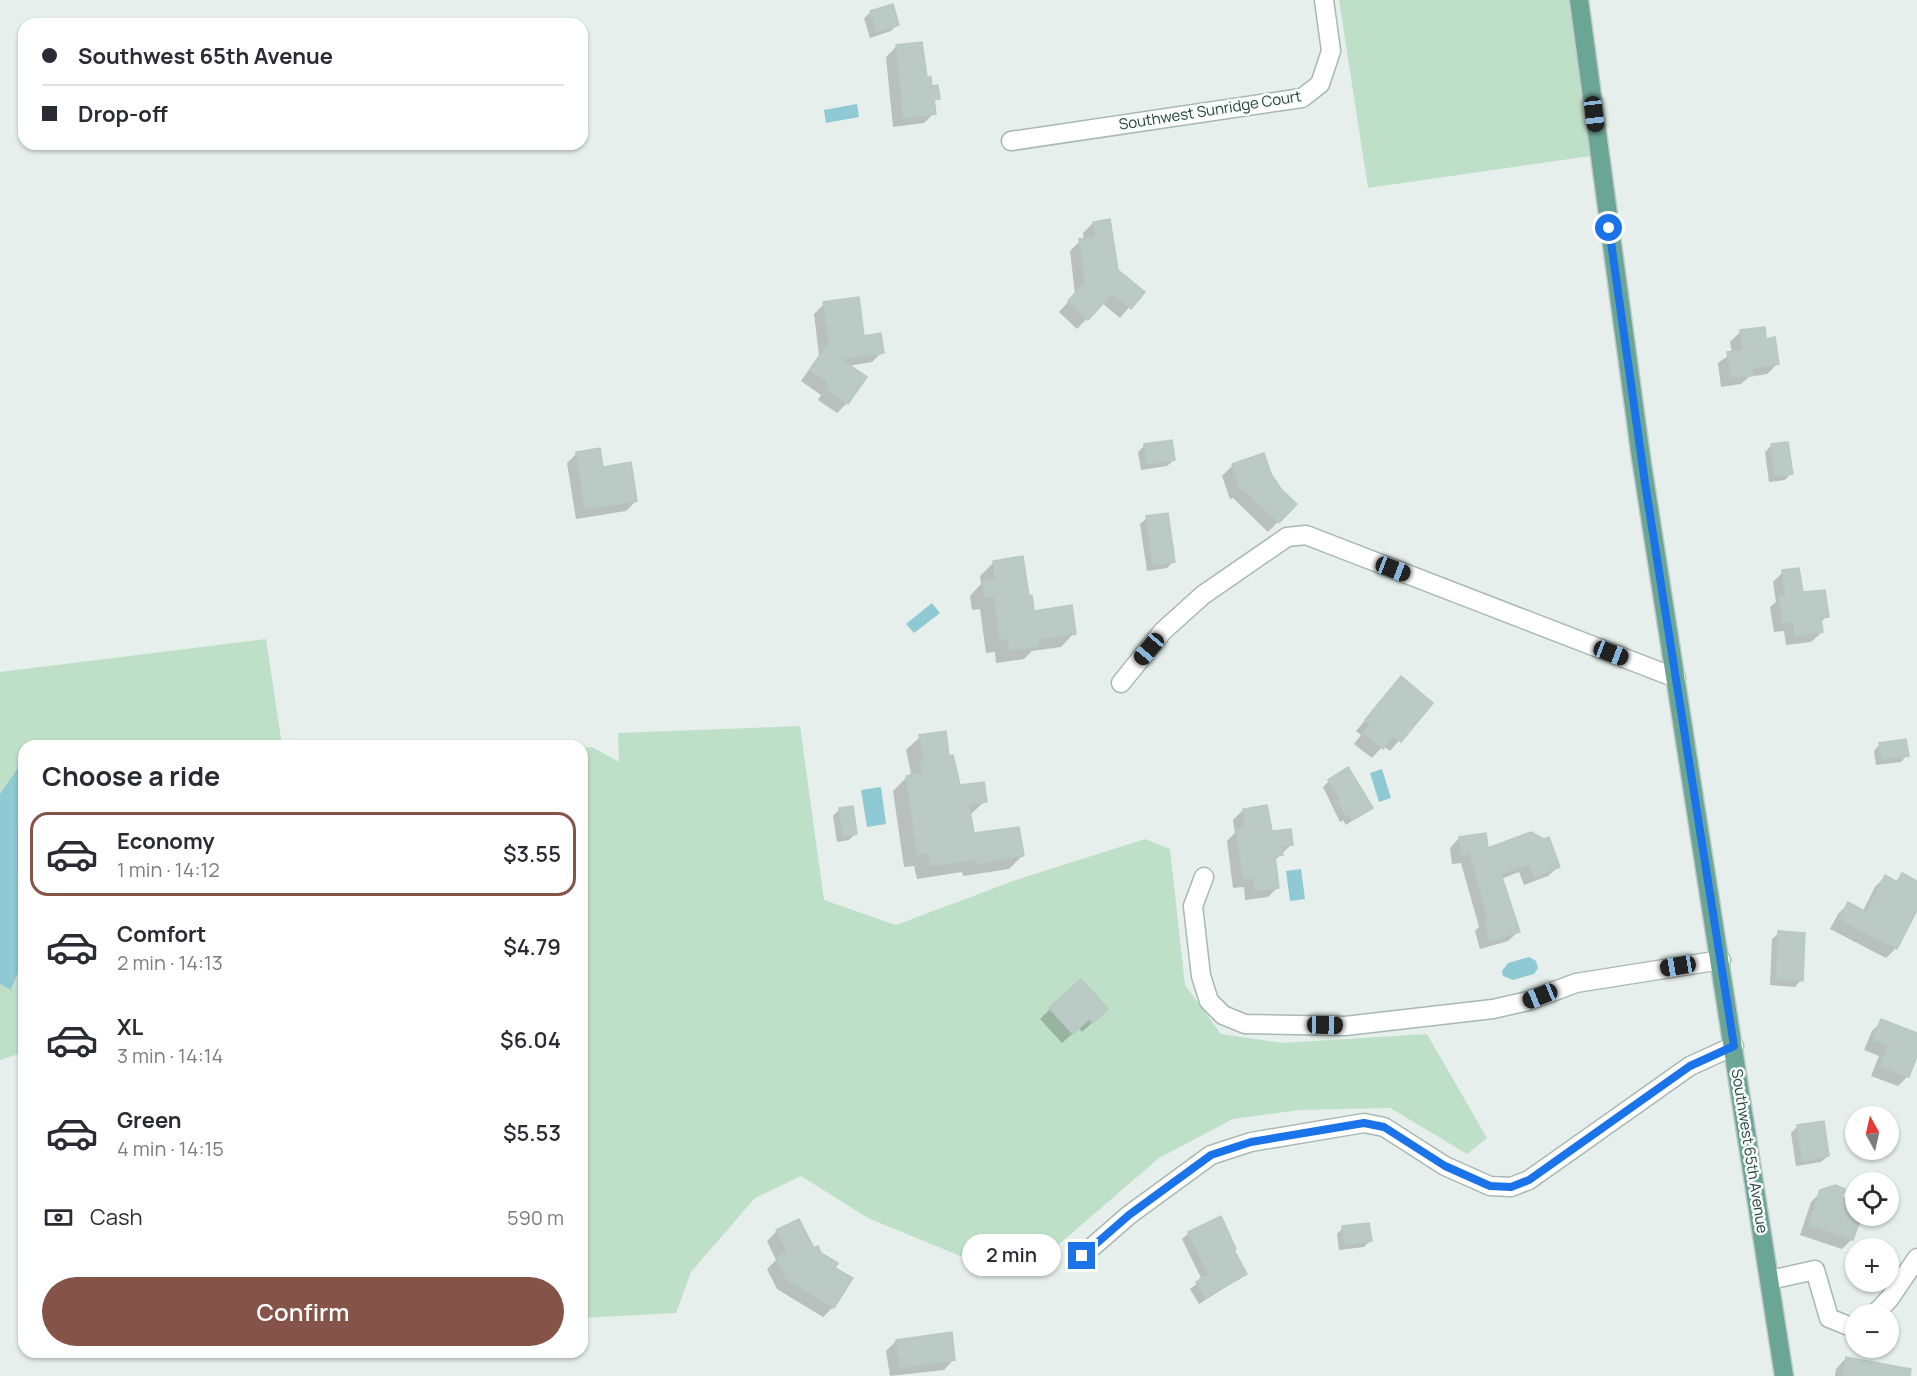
<!DOCTYPE html>
<html lang="en">
<head>
<meta charset="utf-8">
<style>
  :root { --surface:#fff; --page:#f7f7f7; --text:#2b2b33; --muted:#7c7c81; --line:#e1e1e2; --accent:#855347 }
  body { margin:0; font-family:Manrope,sans-serif; background:var(--page); color:var(--text); height:100vh; display:flex; flex-direction:column; font-size:22px; white-space:nowrap }
  * { box-sizing:border-box; margin:0 }
  p { font-size:20px; color:var(--muted) }
  .icon { flex:none; width:33px; height:33px; fill:none; stroke:currentColor; stroke-width:2; stroke-linecap:round; stroke-linejoin:round }
  .map { position:relative; flex:1; overflow:hidden }
  .details { position:absolute; left:18px; top:740px; width:570px; height:618px; display:flex; flex-direction:column; background:var(--surface); border-radius:18px; box-shadow:0 2px 4px #0004 }
  .details>* { flex:none }
  .top-card { position:absolute; left:18px; top:18px; width:570px; height:132px; border-radius:18px; box-shadow:0 2px 4px #0004; display:grid; align-content:center; height:132px; padding:0 24px; background:var(--surface) }
  .needle { width:39px; rotate:352deg }
  .tools { position:absolute; left:1845px; top:1106px; display:grid; gap:12px }
  .tools a { display:grid; place-items:center; width:54px; height:54px; border-radius:50%; background:var(--surface); box-shadow:0 2px 4px #0004; font-size:30px }
  .end { position:absolute; width:27px; height:27px; margin:-14px; border:8px solid #1a73e8; background:#fff; box-shadow:0 0 0 3px #fff }
  .from { border-radius:50% }
  .bubble { position:absolute; height:42px; border-radius:21px; background:var(--surface); box-shadow:0 2px 4px #0004; font-size:20px; font-weight:600; line-height:42px; text-align:center }
  .car { position:absolute; width:18px; height:36px; margin:-18px -9px; border-radius:8px; box-shadow:0 0 4px 2px #0007; background:linear-gradient(#222 24%,#8ab4d8 0 40%,#222 0 76%,#8ab4d8 0 86%,#222 0) }
  .top-card b { display:flex; align-items:center; gap:21px; height:57px; font-size:22px }
  .top-card b+b { border-top:2px solid var(--line) }
  .top-card i { width:15px; height:15px; background:var(--text) }
  ul { padding:0; list-style:none }
  li { display:flex; align-items:center; gap:18px; height:84px; margin:0 12px 9px; padding:0 12px; border:3px solid transparent; border-radius:18px }
  li div { flex:1 }
  li b { display:block; font-size:22px }
  li em { font-style:normal; font-weight:600 }
  li.active { border-color:var(--accent) }
  li>.icon { width:54px; height:54px; stroke-width:1.5 }
  h2 { padding:0 24px; font-size:27px; line-height:72px }
  .pay { display:flex; align-items:center; gap:15px; height:66px; padding:0 24px; font-size:22px }
  .pay p { margin-inline-start:auto }
  .cta { display:flex; gap:12px; margin-top:auto; padding:12px 24px }
  .cta a { flex:1; height:69px; border-radius:36px; background:var(--accent); color:#fff; font-size:24px; font-weight:600; line-height:69px; text-align:center }
  .map>svg:first-child { display:block }
  .green { fill:#bfe0c8 }
  .water { fill:#8ec9d4 }
  .shadow { fill:#0003 }
  .building { fill:#bbcac4; stroke:#b8c9c2; stroke-width:1.5 }
  .lines { fill:none; stroke-linecap:round; stroke-linejoin:round }
  .minor-casing { stroke:#a8b8b2; stroke-width:21 }
  .major-casing { stroke:#c2cac8; stroke-width:21 }
  .minor { stroke:#fff; stroke-width:18 }
  .major { stroke:#6aa596; stroke-width:18 }
  .route { stroke:#1a73e8; stroke-width:8 }
  .labels { text-anchor:middle; dominant-baseline:central; stroke-width:5; stroke-linejoin:round; paint-order:stroke }
  .street-label { font-size:15px; fill:#24423a; stroke:#f7fbf9 }
</style>
</head>
<body>
<div class="map">
<svg width="1917" height="1376" viewBox="0 0 1917 1376">
  <rect width="100%" height="100%" fill="#e6efeb"/>
  <g class="green">
    <path d="M 1339,0 L 1569,0 L 1591,156 L 1368,188 Z"/>
    <path d="M 266,639 L 282,745 L 24,746 L 24,767 L 18,769 L 0,794 L 0,672 Z"/>
    <path d="M 800,726 L 824,900 L 896,925 L 1019,879 L 1145,839 L 1170,849 L 1185,985 L 1221,1034 L 1282,1043 L 1427,1034 L 1487,1138 L 1467,1154 L 1390,1108 L 1300,1110 L 1233,1119 L 1159,1158 L 1057,1246 L 960,1256 L 868,1218 L 801,1176 L 755,1198 L 691,1272 L 676,1313 L 582,1318 L 582,748 L 592,747 L 619,762 L 618,733 Z"/>
    <path d="M 24,959 L 24,1052 L 0,1060 L 0,984 L 12,989 Z"/>
  </g>
  <g class="water">
    <path d="M 857,104 L 859,117 L 826,123 L 824,110 Z"/>
    <path d="M 932,603 L 940,613 L 914,633 L 906,624 Z"/>
    <path d="M 24,767 L 24,959 L 11,990 L 0,984 L 0,794 L 18,768 Z"/>
    <path d="M 1382,769 L 1391,798 L 1379,802 L 1370,773 Z"/>
    <path d="M 881,787 L 886,824 L 867,827 L 861,790 Z"/>
    <path d="M 1301,869 L 1305,899 L 1290,901 L 1286,871 Z"/>
    <path d="M 1529,957 L 1536,961 L 1538,968 L 1534,974 L 1513,980 L 1503,976 L 1502,971 L 1508,963 Z"/>
  </g>
  <g class="shadow">
    <path d="M 871,12 L 898,24 L 891,31 L 870,38 L 864,18 Z"/>
    <path d="M 896,47 L 926,79 L 938,98 L 933,103 L 934,113 L 924,123 L 893,127 L 886,57 Z"/>
    <path d="M 1093,223 L 1116,271 L 1142,292 L 1120,318 L 1102,303 L 1077,329 L 1059,312 L 1075,294 L 1070,251 L 1080,241 L 1084,240 L 1083,233 Z"/>
    <path d="M 824,304 L 882,352 L 872,362 L 848,366 L 847,403 L 837,413 L 818,400 L 821,395 L 801,381 L 819,355 L 814,314 Z"/>
    <path d="M 1740,332 L 1765,340 L 1777,364 L 1767,374 L 1749,377 L 1741,384 L 1721,387 L 1718,363 L 1732,353 L 1730,342 Z"/>
    <path d="M 1145,445 L 1174,460 L 1167,466 L 1141,470 L 1138,452 Z"/>
    <path d="M 1771,446 L 1791,473 L 1785,480 L 1769,482 L 1765,452 Z"/>
    <path d="M 577,453 L 601,468 L 636,501 L 626,511 L 576,519 L 567,463 Z"/>
    <path d="M 1263,455 L 1270,474 L 1280,490 L 1295,504 L 1268,532 L 1233,498 L 1230,499 L 1222,476 L 1232,466 Z"/>
    <path d="M 1147,518 L 1173,562 L 1167,568 L 1147,571 L 1140,524 Z"/>
    <path d="M 994,562 L 1027,597 L 1033,612 L 1074,633 L 1061,647 L 1032,651 L 1024,659 L 996,663 L 995,652 L 986,653 L 980,609 L 972,610 L 970,596 L 981,584 L 980,576 Z"/>
    <path d="M 1783,572 L 1827,616 L 1820,623 L 1822,632 L 1811,642 L 1786,645 L 1784,631 L 1774,632 L 1770,607 L 1776,602 L 1773,582 Z"/>
    <path d="M 1401,678 L 1431,703 L 1390,751 L 1383,746 L 1372,758 L 1354,744 L 1361,735 L 1356,731 Z"/>
    <path d="M 920,737 L 948,758 L 959,787 L 985,801 L 970,815 L 973,835 L 1023,855 L 1009,869 L 963,876 L 962,872 L 917,879 L 914,866 L 904,867 L 893,791 L 911,773 L 906,750 Z"/>
    <path d="M 1880,744 L 1907,755 L 1901,762 L 1876,765 L 1874,751 Z"/>
    <path d="M 1329,781 L 1371,808 L 1346,825 L 1343,820 L 1340,822 L 1323,787 Z"/>
    <path d="M 839,810 L 856,833 L 849,840 L 837,842 L 833,816 Z"/>
    <path d="M 1243,810 L 1270,833 L 1292,844 L 1274,861 L 1278,887 L 1268,897 L 1245,900 L 1244,887 L 1233,888 L 1227,841 L 1235,833 L 1233,820 Z"/>
    <path d="M 1459,838 L 1487,850 L 1558,867 L 1548,876 L 1524,885 L 1519,872 L 1501,879 L 1518,932 L 1508,941 L 1480,949 L 1475,931 L 1479,927 L 1461,863 L 1452,864 L 1450,848 Z"/>
    <path d="M 1902,875 L 1917,883 L 1917,906 L 1896,948 L 1886,958 L 1830,929 L 1838,914 L 1848,904 L 1863,911 L 1875,887 L 1885,877 L 1895,882 Z"/>
    <path d="M 1779,933 L 1801,980 L 1795,987 L 1770,985 L 1772,939 Z"/>
    <path d="M 1050,1009 L 1096,1019 L 1082,1032 L 1079,1028 L 1062,1043 L 1040,1019 Z"/>
    <path d="M 1882,1021 L 1917,1034 L 1917,1052 L 1908,1076 L 1898,1086 L 1871,1076 L 1879,1056 L 1864,1050 L 1872,1031 Z"/>
    <path d="M 1797,1127 L 1828,1156 L 1821,1162 L 1796,1166 L 1791,1133 Z"/>
    <path d="M 1821,1192 L 1841,1198 L 1856,1215 L 1860,1215 L 1852,1239 L 1842,1249 L 1800,1235 L 1811,1202 Z"/>
    <path d="M 1343,1228 L 1370,1241 L 1364,1247 L 1339,1250 L 1337,1234 Z"/>
    <path d="M 777,1231 L 813,1250 L 833,1268 L 833,1307 L 823,1317 L 777,1289 L 767,1269 L 776,1260 L 767,1241 Z"/>
    <path d="M 1189,1233 L 1232,1251 L 1246,1274 L 1199,1304 L 1190,1289 L 1202,1280 L 1182,1239 Z"/>
    <path d="M 896,1341 L 954,1359 L 944,1370 L 890,1376 L 886,1351 Z"/>
    <path d="M 1846,1358 L 1887,1376 L 1835,1376 L 1836,1369 Z"/>
  </g>
  <g class="building">
    <path d="M 893,4 L 899,25 L 877,32 L 870,11 Z"/>
    <path d="M 922,42 L 927,77 L 931,77 L 932,86 L 938,85 L 940,99 L 934,99 L 936,114 L 903,118 L 896,45 Z"/>
    <path d="M 1110,219 L 1118,270 L 1145,292 L 1131,309 L 1112,294 L 1088,320 L 1068,301 L 1085,282 L 1079,239 L 1095,237 L 1093,222 Z"/>
    <path d="M 859,297 L 864,336 L 881,333 L 884,353 L 841,359 L 867,377 L 848,404 L 826,389 L 830,384 L 810,370 L 829,343 L 823,302 Z"/>
    <path d="M 1765,327 L 1766,339 L 1775,337 L 1779,364 L 1752,368 L 1753,375 L 1731,378 L 1727,352 L 1742,350 L 1740,330 Z"/>
    <path d="M 1172,440 L 1175,460 L 1147,464 L 1144,444 Z"/>
    <path d="M 1788,442 L 1793,474 L 1775,476 L 1771,444 Z"/>
    <path d="M 600,448 L 603,467 L 631,462 L 637,501 L 585,509 L 576,452 Z"/>
    <path d="M 1264,453 L 1271,474 L 1281,489 L 1297,504 L 1279,523 L 1243,489 L 1240,490 L 1232,464 Z"/>
    <path d="M 1168,513 L 1175,562 L 1153,565 L 1146,516 Z"/>
    <path d="M 1023,556 L 1029,596 L 1032,595 L 1034,611 L 1072,605 L 1076,634 L 1038,639 L 1039,646 L 1009,650 L 1008,639 L 1000,640 L 994,596 L 985,598 L 983,581 L 995,579 L 993,561 Z"/>
    <path d="M 1799,568 L 1803,592 L 1825,590 L 1829,617 L 1821,618 L 1823,632 L 1795,636 L 1794,622 L 1783,623 L 1779,595 L 1785,595 L 1782,570 Z"/>
    <path d="M 1401,676 L 1433,703 L 1401,742 L 1393,736 L 1383,749 L 1363,733 L 1370,725 L 1365,720 Z"/>
    <path d="M 946,731 L 949,756 L 953,755 L 960,785 L 984,782 L 987,802 L 969,805 L 974,833 L 1019,827 L 1024,856 L 976,864 L 975,860 L 930,866 L 928,853 L 917,855 L 906,776 L 922,773 L 920,762 L 924,760 L 919,735 Z"/>
    <path d="M 1906,739 L 1909,756 L 1882,759 L 1879,743 Z"/>
    <path d="M 1348,767 L 1373,808 L 1353,820 L 1349,815 L 1347,817 L 1337,801 L 1340,799 L 1328,780 Z"/>
    <path d="M 1267,805 L 1272,831 L 1291,829 L 1293,845 L 1281,846 L 1283,855 L 1275,856 L 1279,888 L 1255,891 L 1253,877 L 1243,879 L 1236,829 L 1245,828 L 1243,809 Z"/>
    <path d="M 853,806 L 857,834 L 843,836 L 839,808 Z"/>
    <path d="M 1531,832 L 1544,839 L 1549,837 L 1560,867 L 1534,877 L 1529,864 L 1501,874 L 1520,932 L 1490,941 L 1484,920 L 1488,919 L 1470,854 L 1461,855 L 1459,837 L 1486,833 L 1488,848 Z"/>
    <path d="M 1902,873 L 1917,881 L 1917,910 L 1897,949 L 1839,919 L 1848,902 L 1866,912 L 1885,875 L 1897,882 Z"/>
    <path d="M 1778,931 L 1805,933 L 1803,981 L 1776,979 Z"/>
    <path d="M 1081,979 L 1108,1009 L 1093,1023 L 1089,1019 L 1073,1034 L 1049,1008 Z"/>
    <path d="M 1881,1019 L 1917,1033 L 1917,1056 L 1909,1077 L 1880,1066 L 1888,1045 L 1873,1040 Z"/>
    <path d="M 1824,1121 L 1829,1156 L 1802,1161 L 1797,1125 Z"/>
    <path d="M 1835,1185 L 1845,1189 L 1842,1197 L 1856,1201 L 1856,1215 L 1862,1215 L 1853,1240 L 1809,1225 L 1820,1190 Z"/>
    <path d="M 1221,1216 L 1236,1249 L 1234,1250 L 1247,1274 L 1206,1298 L 1196,1282 L 1208,1274 L 1188,1232 Z"/>
    <path d="M 799,1219 L 814,1248 L 818,1246 L 821,1253 L 838,1263 L 835,1268 L 853,1278 L 834,1308 L 786,1279 L 776,1257 L 787,1252 L 776,1230 Z"/>
    <path d="M 1369,1223 L 1372,1241 L 1345,1245 L 1342,1226 Z"/>
    <path d="M 952,1332 L 955,1360 L 900,1368 L 896,1340 Z"/>
    <path d="M 1846,1357 L 1911,1369 L 1910,1376 L 1842,1376 Z"/>
  </g>
  <g class="lines">
    <g class="minor-casing">
      <g id="minor">
        <path d="M 1011,141 L 1302,98 L 1320,84 L 1331,51 L 1324,0"/>
        <path d="M 1121,683 L 1163,631 L 1203,595 L 1287,537 L 1306,535 L 1676,678"/>
        <path d="M 1204,877 L 1193,906 L 1201,976 L 1209,1001 L 1223,1015 L 1245,1024 L 1345,1026 L 1493,1009 L 1528,1001 L 1576,983 L 1721,960"/>
        <path d="M 1082,1256 L 1129,1215 L 1211,1155 L 1251,1142 L 1364,1123 L 1384,1127 L 1445,1166 L 1490,1186 L 1511,1187 L 1529,1180 L 1690,1066 L 1734,1046"/>
        <path d="M 1770,1280 L 1815,1270 L 1829,1318 L 1856,1329"/>
        <path d="M 1875,1314 L 1890,1298 L 1917,1258"/>
      </g>
    </g>
    <g class="major-casing">
      <path id="major" d="M 1579,0 L 1641,458 L 1784,1376"/>
    </g>
    <use href="#minor" class="minor"/>
    <use href="#major" class="major"/>
  </g>
  <g class="lines">
    <path class="route" d="M 1082,1256 L 1129,1215 L 1211,1155 L 1251,1142 L 1364,1123 L 1384,1127 L 1445,1166 L 1490,1186 L 1511,1187 L 1529,1180 L 1690,1066 L 1734,1046 L 1645,483 L 1609,228"/>
  </g>
  <g class="labels">
    <g class="street-label">
      <text transform="translate(1210 110) rotate(-9)">Southwest Sunridge Court</text>
      <text transform="translate(1750 1151) rotate(81)">Southwest 65th Avenue</text>
    </g>
  </g>
</svg>
<div class="tools">
<a><svg class="needle" viewBox="-14 -14 28 28"><path d="M0-13l5 13h-10z" fill="#e53935"/><path d="M0 13l5-13h-10z" fill="#7c7c81"/></svg></a>
<a><svg class="icon" aria-label="locate" viewBox="0 0 24 24"><circle cx="12" cy="12" r="6"/><path d="M12 2v4M12 18v4M2 12h4M18 12h4"/></svg></a>
<a>+</a>
<a>−</a>
</div>
<i class="end from" style="left:1609px;top:228px"></i>
<i class="end" style="left:1082px;top:1256px"></i>
<div class="bubble" style="left:962px;top:1234px;width:99px">2 min</div>
<i class="car" style="left:1594px;top:114px;rotate:173deg"></i>
<i class="car" style="left:1393px;top:569px;rotate:111deg"></i>
<i class="car" style="left:1149px;top:649px;rotate:220deg"></i>
<i class="car" style="left:1611px;top:653px;rotate:111deg"></i>
<i class="car" style="left:1678px;top:966px;rotate:261deg"></i>
<i class="car" style="left:1540px;top:996px;rotate:248deg"></i>
<i class="car" style="left:1325px;top:1025px;rotate:91deg"></i>
<div class="top-card">
<b><i class="from"></i>Southwest 65th Avenue</b>
<b><i></i>Drop-off</b>
</div>
<section class="details">
<h2>Choose a ride</h2>
<ul>
<li class="active"><svg class="icon" aria-label="car" viewBox="0 0 24 24"><path d="M5 17H2v-5l4-1 3-4h7l3 4 3 1v5h-3M9 17h6M6 11h13"/><circle cx="7" cy="17" r="2"/><circle cx="17" cy="17" r="2"/></svg><div><b>Economy</b><p>1 min · 14:12</p></div><em>$3.55</em></li>
<li><svg class="icon" aria-label="car" viewBox="0 0 24 24"><path d="M5 17H2v-5l4-1 3-4h7l3 4 3 1v5h-3M9 17h6M6 11h13"/><circle cx="7" cy="17" r="2"/><circle cx="17" cy="17" r="2"/></svg><div><b>Comfort</b><p>2 min · 14:13</p></div><em>$4.79</em></li>
<li><svg class="icon" aria-label="car" viewBox="0 0 24 24"><path d="M5 17H2v-5l4-1 3-4h7l3 4 3 1v5h-3M9 17h6M6 11h13"/><circle cx="7" cy="17" r="2"/><circle cx="17" cy="17" r="2"/></svg><div><b>XL</b><p>3 min · 14:14</p></div><em>$6.04</em></li>
<li><svg class="icon" aria-label="car" viewBox="0 0 24 24"><path d="M5 17H2v-5l4-1 3-4h7l3 4 3 1v5h-3M9 17h6M6 11h13"/><circle cx="7" cy="17" r="2"/><circle cx="17" cy="17" r="2"/></svg><div><b>Green</b><p>4 min · 14:15</p></div><em>$5.53</em></li>
</ul>
<div class="pay"><svg class="icon" aria-label="cash" viewBox="0 0 24 24"><path d="M3 7h18v10H3z"/><circle cx="12" cy="12" r="2"/></svg>Cash<p>590 m</p></div>
<div class="cta"><a>Confirm</a></div>
</section>
</div>
</body>
</html>
